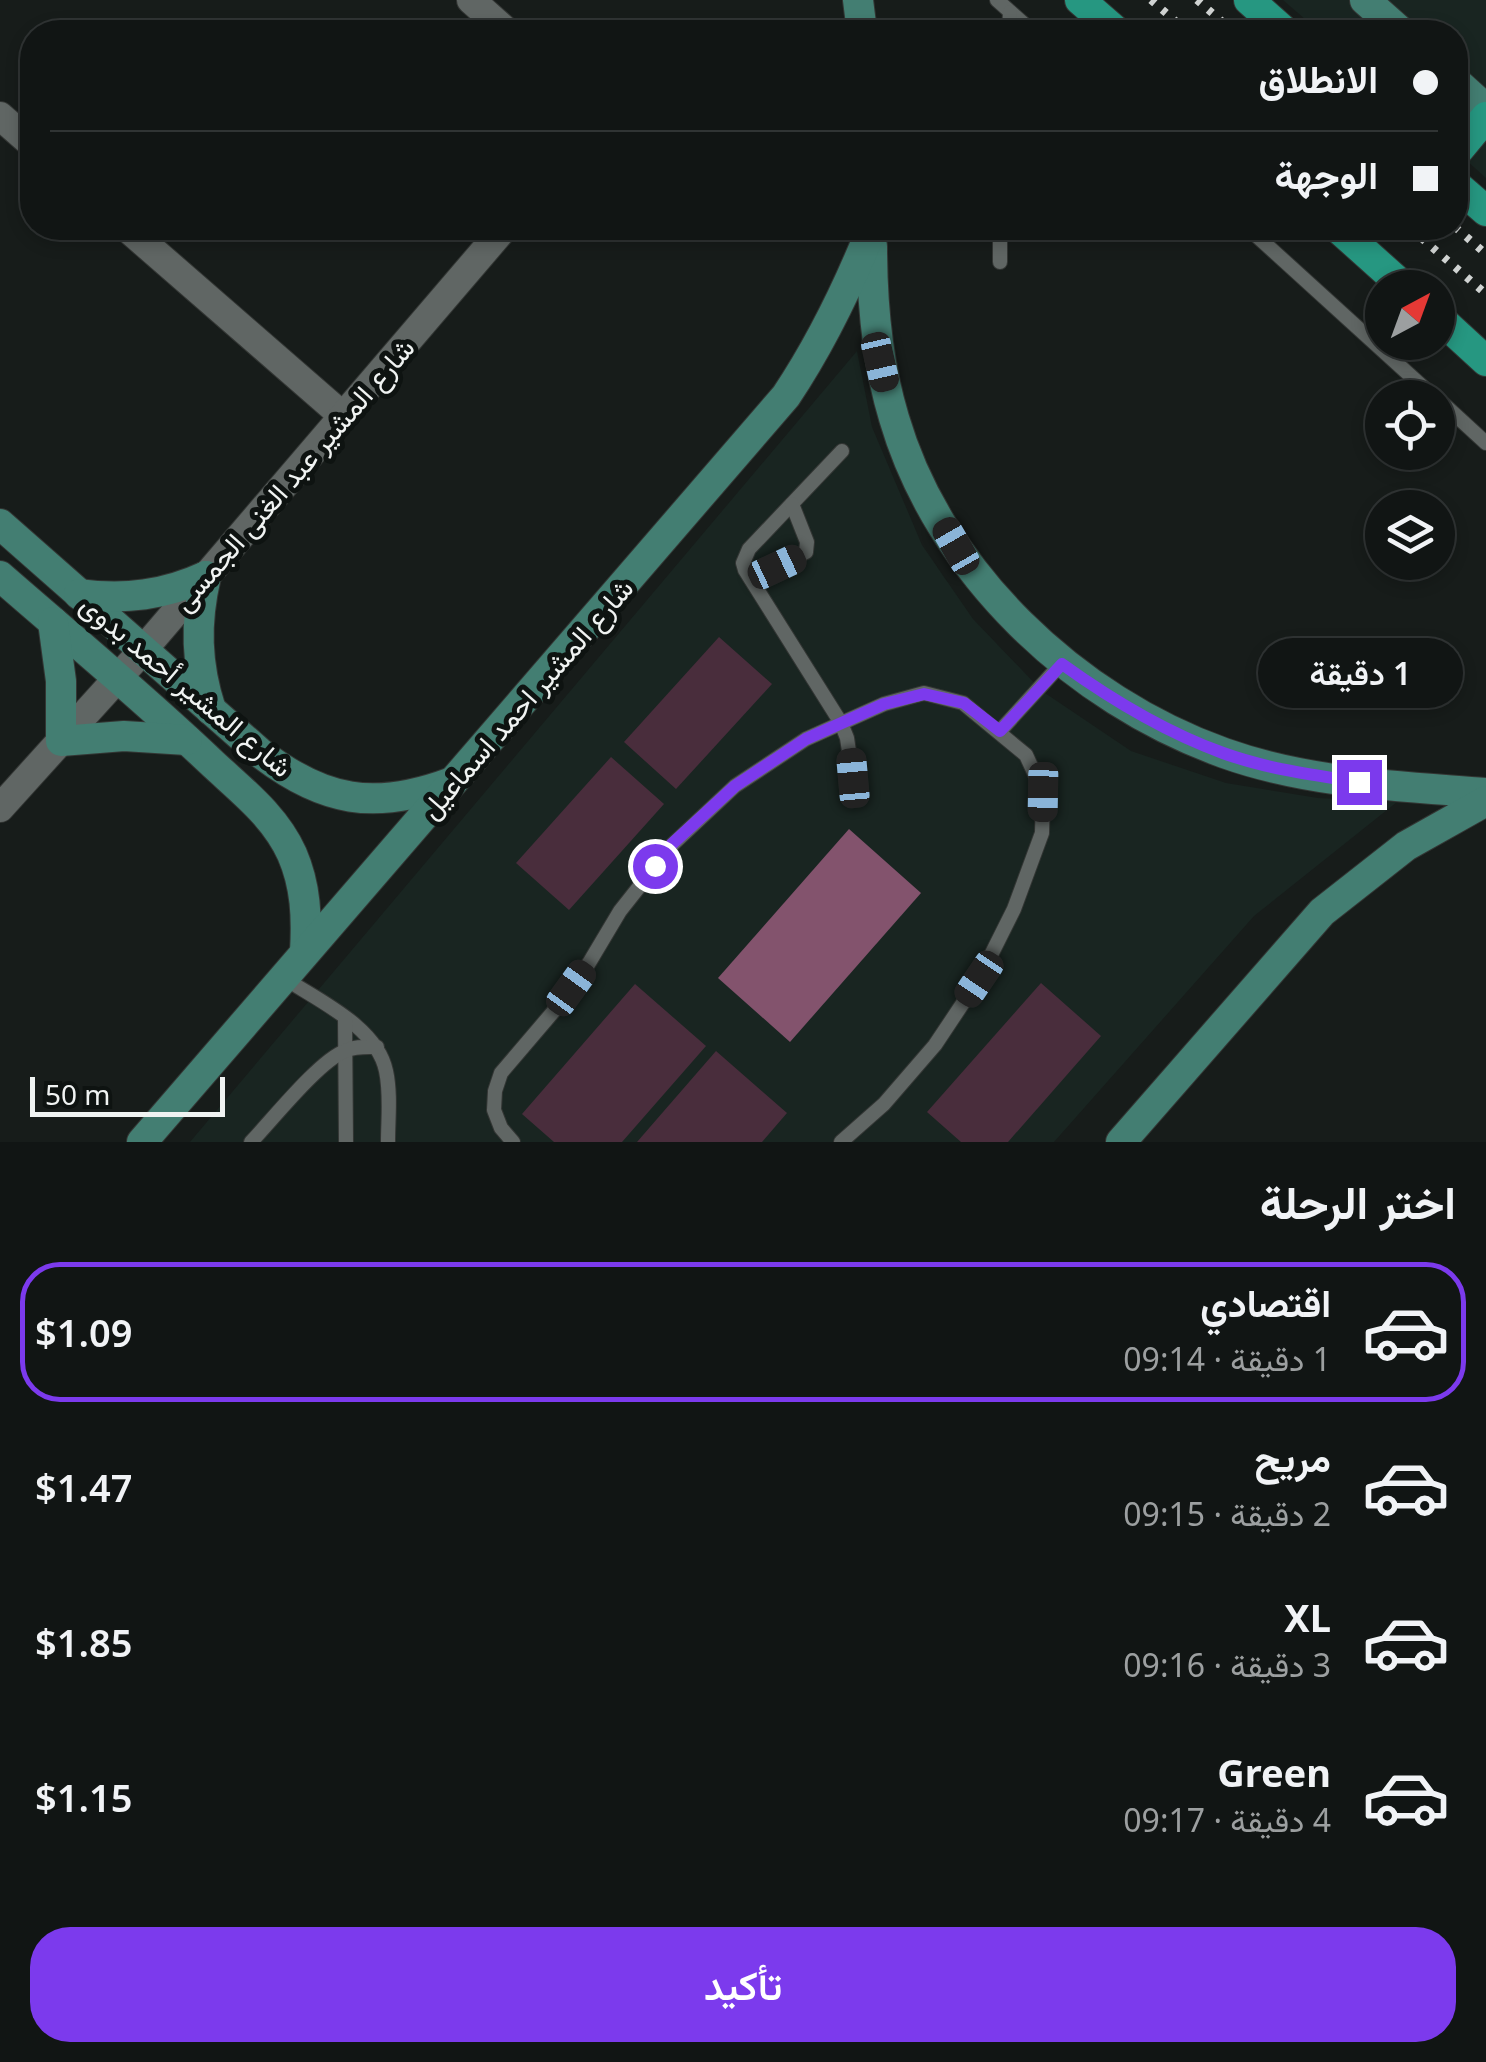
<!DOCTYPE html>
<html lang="ar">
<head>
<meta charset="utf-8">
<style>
  :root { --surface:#111514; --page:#1e2222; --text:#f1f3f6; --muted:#9c9fa0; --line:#303434; --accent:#7c3aed }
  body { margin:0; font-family:"Noto Sans",Vazirmatn,sans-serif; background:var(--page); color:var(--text); direction:rtl; height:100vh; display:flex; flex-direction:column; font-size:38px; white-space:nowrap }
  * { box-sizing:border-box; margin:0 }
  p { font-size:32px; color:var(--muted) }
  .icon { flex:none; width:55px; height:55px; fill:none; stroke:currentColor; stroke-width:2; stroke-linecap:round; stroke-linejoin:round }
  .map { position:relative; height:1142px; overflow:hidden; direction:ltr }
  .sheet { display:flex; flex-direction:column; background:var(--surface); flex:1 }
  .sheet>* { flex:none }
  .banner { position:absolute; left:20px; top:20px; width:1448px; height:220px; border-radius:40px; box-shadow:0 5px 15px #0003,0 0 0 2px var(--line); direction:rtl; display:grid; align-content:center; height:220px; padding:0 30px; background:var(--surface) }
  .needle { width:65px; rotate:41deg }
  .fabs { position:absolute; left:1365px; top:270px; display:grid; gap:20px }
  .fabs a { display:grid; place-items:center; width:90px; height:90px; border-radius:50%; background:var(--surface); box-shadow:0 5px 15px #0003,0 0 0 2px var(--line); font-size:50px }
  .scale { position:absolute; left:30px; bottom:25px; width:195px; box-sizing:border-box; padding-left:10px; border:5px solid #f0f3f2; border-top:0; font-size:28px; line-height:35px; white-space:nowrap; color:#f0f3f2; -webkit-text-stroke:8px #0e1311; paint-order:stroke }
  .end { position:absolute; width:45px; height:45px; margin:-22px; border:12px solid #7c3aed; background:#fff; box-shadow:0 0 0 5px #fff }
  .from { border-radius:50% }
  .bubble { position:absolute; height:70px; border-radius:35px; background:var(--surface); box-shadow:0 5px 15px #0003,0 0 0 2px var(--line); font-size:32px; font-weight:600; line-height:70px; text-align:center; direction:rtl }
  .car { position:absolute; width:30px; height:60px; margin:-30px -15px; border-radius:12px; box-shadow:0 0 8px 2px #0007; background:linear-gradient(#222 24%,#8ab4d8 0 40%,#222 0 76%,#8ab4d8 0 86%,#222 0) }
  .banner b { display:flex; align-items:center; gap:35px; height:95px; font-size:38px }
  .banner b+b { border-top:2px solid var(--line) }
  .banner i { width:25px; height:25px; background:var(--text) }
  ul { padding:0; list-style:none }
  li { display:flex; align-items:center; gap:30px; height:140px; margin:0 20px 15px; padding:0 10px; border:5px solid transparent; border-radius:40px }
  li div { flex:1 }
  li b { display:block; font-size:38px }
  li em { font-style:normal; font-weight:600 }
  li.current { border-color:var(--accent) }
  li>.icon { width:90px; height:90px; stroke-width:1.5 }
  h2 { padding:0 30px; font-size:45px; line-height:120px }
  .action { display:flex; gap:20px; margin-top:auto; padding:20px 30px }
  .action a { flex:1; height:115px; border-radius:40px; background:var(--accent); color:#fff; font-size:40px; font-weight:600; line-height:115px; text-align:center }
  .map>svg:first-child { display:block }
  .built { fill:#192521 }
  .green { fill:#492d3c }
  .water { fill:#83536d }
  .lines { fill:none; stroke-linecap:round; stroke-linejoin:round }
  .lane-casing { stroke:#333634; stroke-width:16 }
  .street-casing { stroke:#333634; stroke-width:30 }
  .secondary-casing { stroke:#333634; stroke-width:32 }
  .primary-casing { stroke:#333634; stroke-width:32 }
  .lane { stroke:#606664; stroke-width:14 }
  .street { stroke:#606664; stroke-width:28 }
  .secondary { stroke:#437e72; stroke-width:30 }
  .primary { stroke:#269781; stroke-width:30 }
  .rail { stroke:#d0d3d2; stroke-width:8; stroke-dasharray:5 10; stroke-linecap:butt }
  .route { stroke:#7c3aed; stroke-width:12 }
  .labels { text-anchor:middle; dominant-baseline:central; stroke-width:10; stroke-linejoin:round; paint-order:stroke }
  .street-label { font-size:28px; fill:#f0f3f2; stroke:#0e1311 }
</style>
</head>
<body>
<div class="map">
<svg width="1486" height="1142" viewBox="0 0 1486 1142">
  <rect width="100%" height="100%" fill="#171c1a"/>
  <g class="built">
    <path d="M 1283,0 L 1486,0 L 1486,178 L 1455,150 L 1455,32 L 1320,32 Z"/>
    <path d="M 857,351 L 872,427 L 922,545 L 973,619 L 1042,691 L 1131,751 L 1226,783 L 1318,798 L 1397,802 L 1254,916 L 1054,1142 L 190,1142 Z"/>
  </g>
  <g class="green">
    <path d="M 719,637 L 772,684 L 676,789 L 624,742 Z"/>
    <path d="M 611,757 L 664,804 L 569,910 L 516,863 Z"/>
    <path d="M 1041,983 L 1101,1036 L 1008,1142 L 961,1142 L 927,1112 Z"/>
    <path d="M 635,984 L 706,1046 L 622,1142 L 554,1142 L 522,1114 Z"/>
    <path d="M 716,1051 L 787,1113 L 762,1142 L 637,1142 Z"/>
  </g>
  <path class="water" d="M 849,829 L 921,893 L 790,1042 L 718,978 Z"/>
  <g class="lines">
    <g class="lane-casing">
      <g id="lane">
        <path d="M 997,0 L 1033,32"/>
        <path d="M 1009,32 L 1010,12"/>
        <path d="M 1248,228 L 1435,398"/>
        <path d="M 1000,262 L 1000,228"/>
        <path d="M 1438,399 L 1486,443"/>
        <path d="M 842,451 L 749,549 L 743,563 L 745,570 L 841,723 L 847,738 L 853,778"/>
        <path d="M 751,579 L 806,552 L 807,542 L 792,504"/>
        <path d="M 1000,731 L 1062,663"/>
        <path d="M 284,978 C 319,1001 377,1027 386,1071 C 391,1094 388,1119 388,1142"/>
        <path d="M 345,1018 L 346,1142"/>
        <path d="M 251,1142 C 273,1119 319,1061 345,1051 C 355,1046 366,1047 377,1047"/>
        <path d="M 513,1142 L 501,1128 L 494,1110 L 495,1091 L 501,1073 L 553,1012 L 589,963 L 620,911 L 673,844 L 735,786 L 806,739 L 884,704 L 924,693 L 963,703 L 1026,755 L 1043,792 L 1042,833 L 1014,909 L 979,979 L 935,1045 L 884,1104 L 841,1142"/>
      </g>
    </g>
    <g class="street-casing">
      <g id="street">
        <path d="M 471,0 L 507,32"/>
        <path d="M 0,116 L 32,144"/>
        <path d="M 127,228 L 343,416"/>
        <path d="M 0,808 L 143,650 L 504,228"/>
      </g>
    </g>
    <g class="secondary-casing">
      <g id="secondary">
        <path d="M 858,0 L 862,32"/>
        <path d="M 1365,0 L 1401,32"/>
        <path d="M 1455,81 L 1486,109"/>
        <path d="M 872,246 C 872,304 877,362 894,418 C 939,572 1075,700 1224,753 C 1308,783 1398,786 1486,793"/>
        <path d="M 0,524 L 259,752 C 323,802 375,811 452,782"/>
        <path d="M 0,576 C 71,638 144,698 212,763 C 242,791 275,816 292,854 C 306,886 307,918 305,952"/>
        <path d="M 206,576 C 195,623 196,664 211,710"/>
        <path d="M 79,594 C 125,600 165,595 206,576"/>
        <path d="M 53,622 L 61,681 L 61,741 L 124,736 L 187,740"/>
        <path d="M 142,1142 L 786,396 C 822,342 848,288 872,228"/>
        <path d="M 1121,1142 L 1322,912 L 1406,846 L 1486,801"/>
      </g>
    </g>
    <g class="primary-casing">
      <g id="primary">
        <path d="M 1080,0 L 1117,32"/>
        <path d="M 1249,0 L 1285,32"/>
        <path d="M 1455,154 L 1486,117"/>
        <path d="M 1455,184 L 1486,211"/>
        <path d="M 1338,228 L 1405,288"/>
        <path d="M 1438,317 L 1486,361"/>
      </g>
    </g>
    <use href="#lane" class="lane"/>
    <use href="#street" class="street"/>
    <use href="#secondary" class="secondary"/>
    <use href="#primary" class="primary"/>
    <g class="rail">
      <path d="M 1151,0 L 1188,32"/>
      <path d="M 1197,0 L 1234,32"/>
      <path d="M 1455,227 L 1486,254"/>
      <path d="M 1410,228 L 1486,294"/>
    </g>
  </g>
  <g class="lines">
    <path class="route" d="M 655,866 L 672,844 L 735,786 L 806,739 L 884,704 L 924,694 L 964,703 L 1000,731 L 1062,664 C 1112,700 1165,732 1223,753 C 1267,769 1313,775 1359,782"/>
  </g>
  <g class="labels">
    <g class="street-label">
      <text transform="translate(293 474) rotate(-49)">شارع المشير عبد الغنى الجمسى</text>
      <text transform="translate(187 685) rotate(40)">شارع المشير أحمد بدوى</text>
      <text transform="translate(526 698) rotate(-49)">شارع المشير احمد اسماعيل</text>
    </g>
  </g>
</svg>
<div class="fabs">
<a><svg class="needle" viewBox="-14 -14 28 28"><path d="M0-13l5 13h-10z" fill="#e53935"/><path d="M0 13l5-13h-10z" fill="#9c9fa0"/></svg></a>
<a><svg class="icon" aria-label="locate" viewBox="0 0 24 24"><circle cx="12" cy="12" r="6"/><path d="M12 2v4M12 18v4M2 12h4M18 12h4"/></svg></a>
<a><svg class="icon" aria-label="layers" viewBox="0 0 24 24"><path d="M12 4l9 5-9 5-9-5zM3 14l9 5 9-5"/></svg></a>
</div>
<div class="scale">50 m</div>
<i class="end from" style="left:655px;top:866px"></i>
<i class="end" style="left:1359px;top:782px"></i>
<div class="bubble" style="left:1258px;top:638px;width:205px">1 دقيقة</div>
<i class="car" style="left:880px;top:362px;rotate:167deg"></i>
<i class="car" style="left:956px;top:546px;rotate:330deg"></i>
<i class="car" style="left:777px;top:567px;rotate:65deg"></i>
<i class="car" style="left:853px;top:778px;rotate:355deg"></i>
<i class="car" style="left:1043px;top:792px;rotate:181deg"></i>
<i class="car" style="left:979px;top:979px;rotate:214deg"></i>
<i class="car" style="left:571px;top:988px;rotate:36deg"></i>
<div class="banner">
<b><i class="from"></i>الانطلاق</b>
<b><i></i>الوجهة</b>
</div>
</div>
<section class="sheet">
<h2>اختر الرحلة</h2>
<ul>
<li class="current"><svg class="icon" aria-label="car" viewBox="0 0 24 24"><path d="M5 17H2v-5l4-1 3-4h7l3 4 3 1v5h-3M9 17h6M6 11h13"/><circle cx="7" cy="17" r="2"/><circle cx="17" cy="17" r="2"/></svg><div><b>اقتصادي</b><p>1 دقيقة · 09:14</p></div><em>$1.09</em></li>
<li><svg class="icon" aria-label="car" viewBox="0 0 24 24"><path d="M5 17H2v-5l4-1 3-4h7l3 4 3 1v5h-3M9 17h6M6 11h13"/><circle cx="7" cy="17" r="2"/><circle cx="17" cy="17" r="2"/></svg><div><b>مريح</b><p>2 دقيقة · 09:15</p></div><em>$1.47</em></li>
<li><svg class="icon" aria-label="car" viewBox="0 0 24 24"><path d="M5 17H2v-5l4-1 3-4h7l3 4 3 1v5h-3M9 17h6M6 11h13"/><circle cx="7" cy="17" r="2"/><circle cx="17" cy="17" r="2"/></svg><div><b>XL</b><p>3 دقيقة · 09:16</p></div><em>$1.85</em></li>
<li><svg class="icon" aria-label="car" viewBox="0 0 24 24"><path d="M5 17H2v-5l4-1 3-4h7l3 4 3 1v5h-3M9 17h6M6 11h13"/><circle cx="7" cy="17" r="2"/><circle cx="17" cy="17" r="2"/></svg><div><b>Green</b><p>4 دقيقة · 09:17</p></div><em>$1.15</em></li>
</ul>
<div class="action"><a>تأكيد</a></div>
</section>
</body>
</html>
